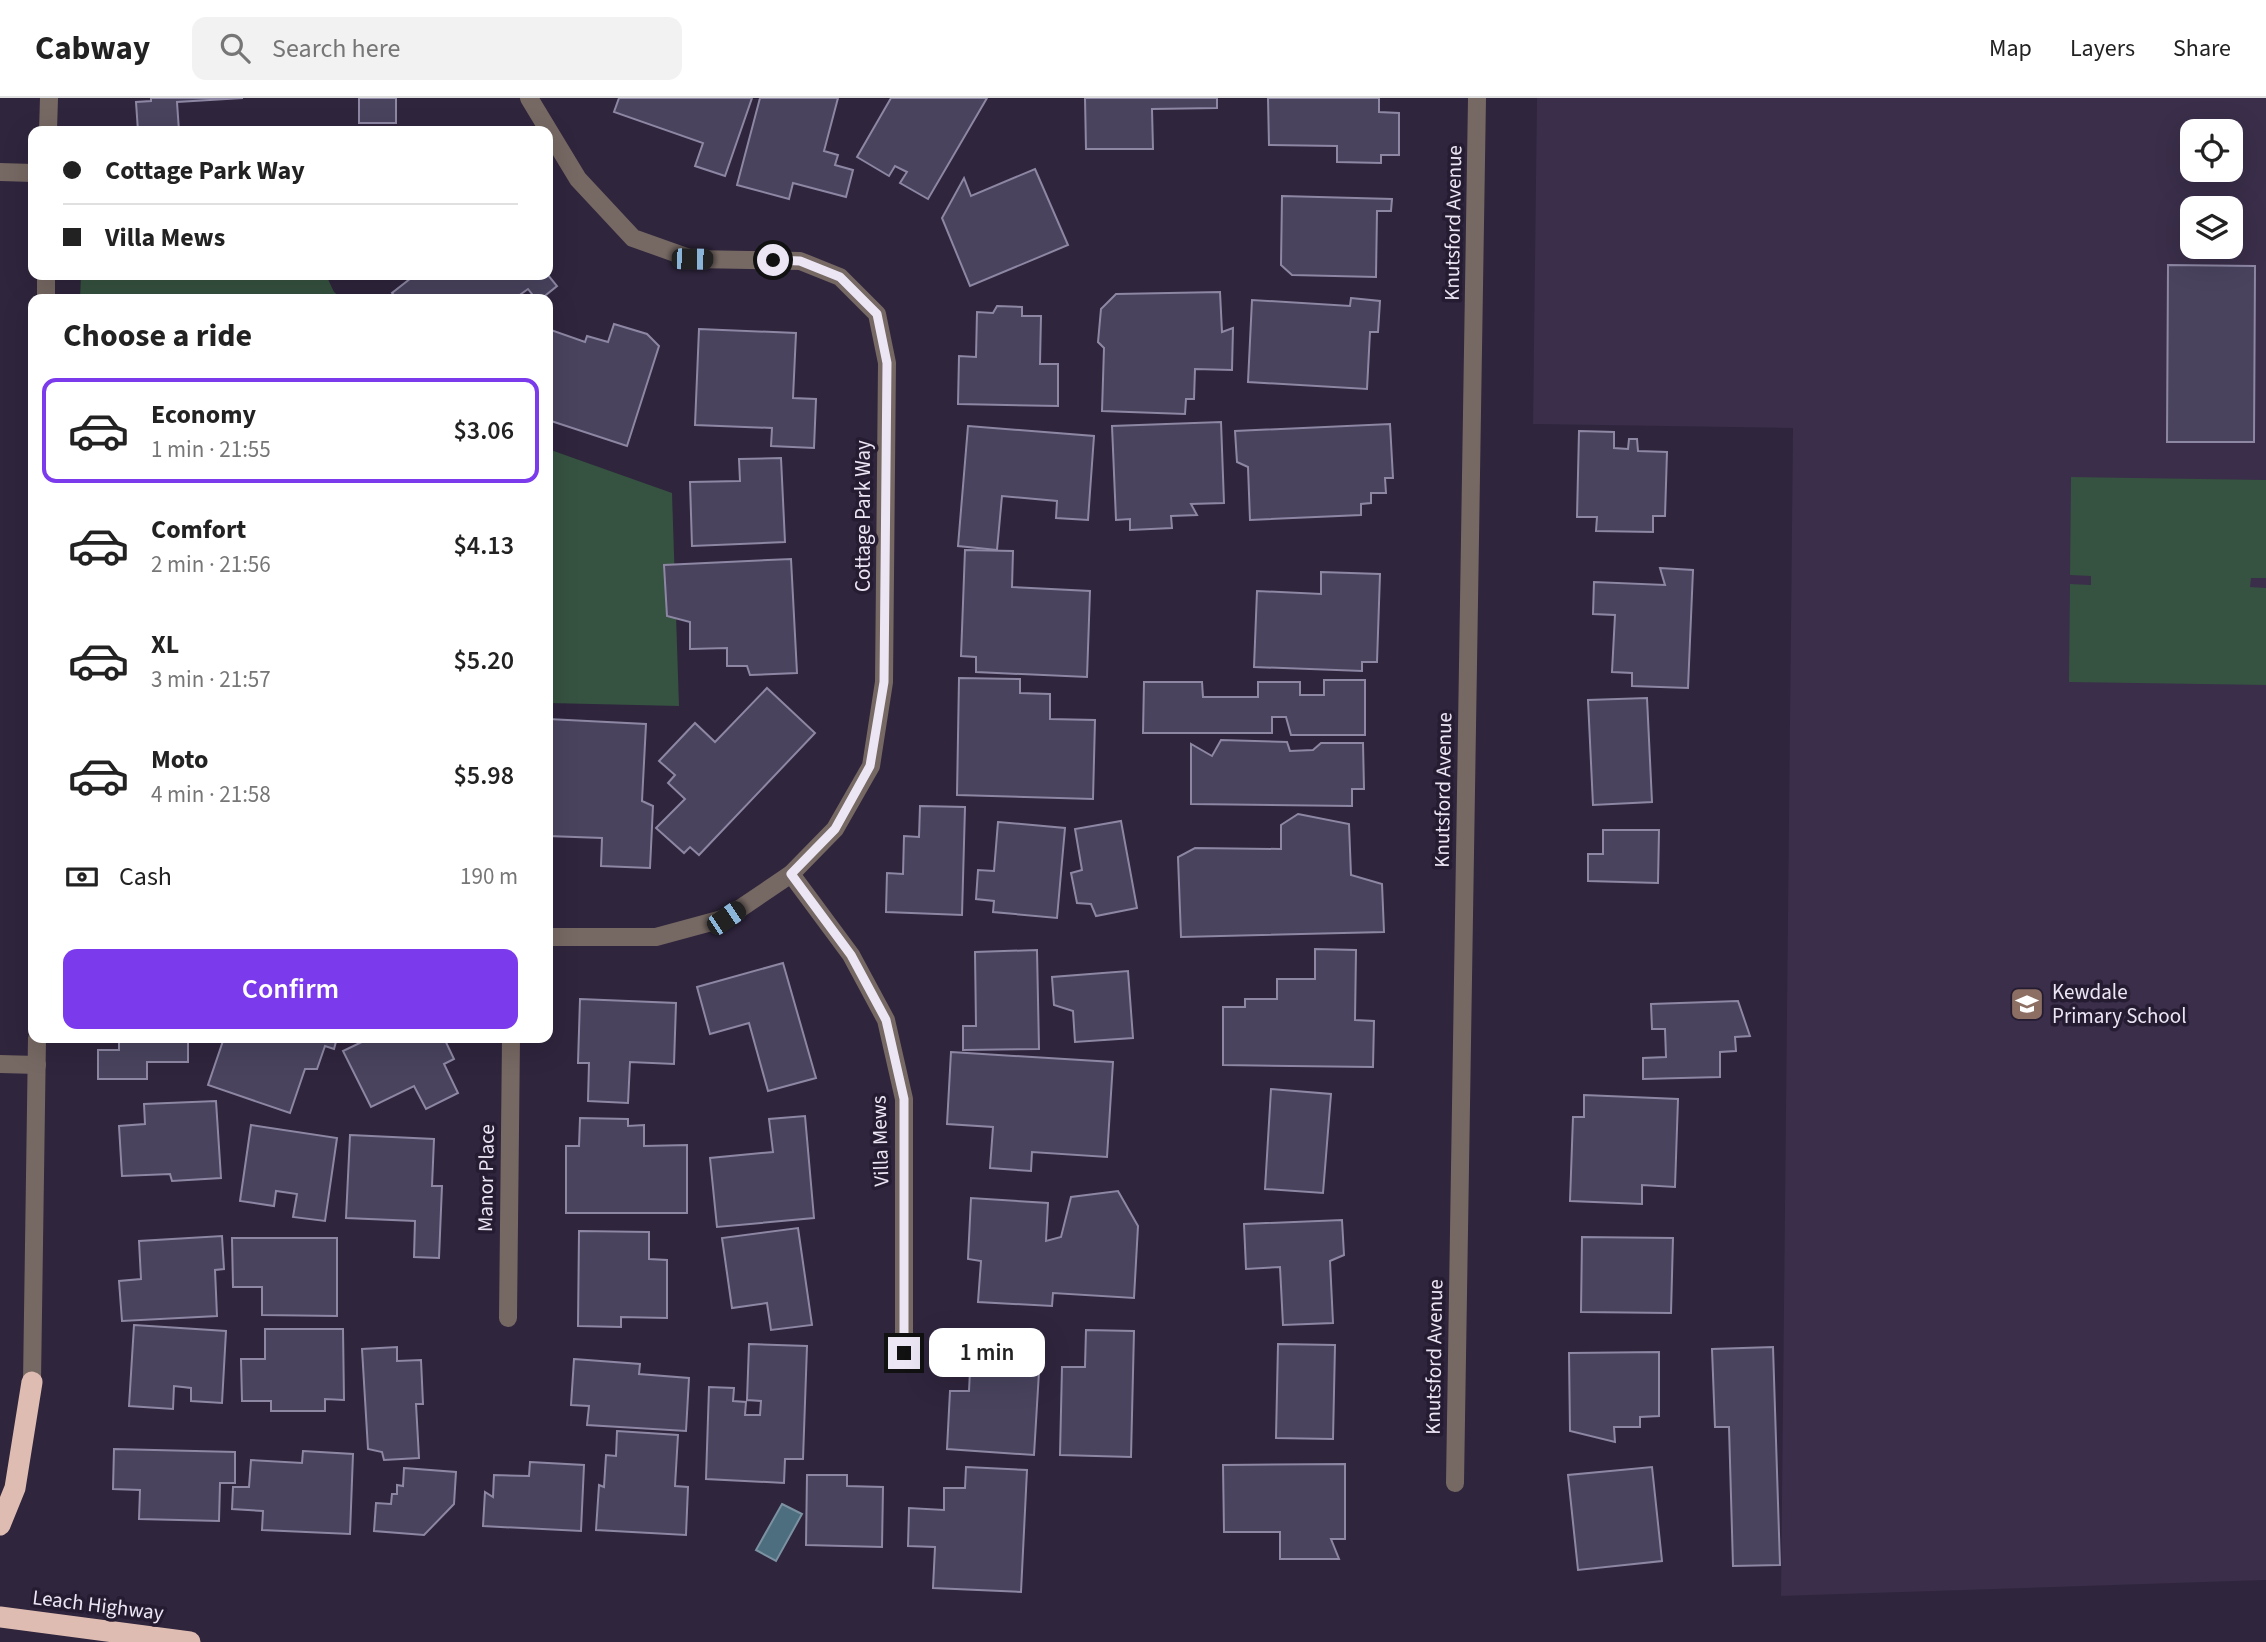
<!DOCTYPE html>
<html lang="en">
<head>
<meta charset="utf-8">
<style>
  :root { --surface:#fff; --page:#f2f2f2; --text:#222; --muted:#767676; --line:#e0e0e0; --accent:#7c3aed }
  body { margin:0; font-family:"Source Sans 3",sans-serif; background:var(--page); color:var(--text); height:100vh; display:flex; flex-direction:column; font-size:26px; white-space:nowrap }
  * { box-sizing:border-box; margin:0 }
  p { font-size:23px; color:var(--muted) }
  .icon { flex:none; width:38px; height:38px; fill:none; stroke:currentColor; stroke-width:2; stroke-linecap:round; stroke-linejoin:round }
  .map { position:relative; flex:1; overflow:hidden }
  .panel { position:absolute; left:28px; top:196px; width:525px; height:749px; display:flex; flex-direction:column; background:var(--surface); border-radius:14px; box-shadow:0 7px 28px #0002 }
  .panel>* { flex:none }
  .guide { position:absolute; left:28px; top:28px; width:525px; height:154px; border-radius:14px; box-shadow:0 7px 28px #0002; display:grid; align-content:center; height:154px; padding:0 35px; background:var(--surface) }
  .controls { position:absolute; left:2180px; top:21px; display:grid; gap:14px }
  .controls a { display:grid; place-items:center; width:63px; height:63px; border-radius:14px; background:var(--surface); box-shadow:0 7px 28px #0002; font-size:35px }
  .end { position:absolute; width:32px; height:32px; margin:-16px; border:9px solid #ebe5f4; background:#111; box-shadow:0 0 0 4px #111 }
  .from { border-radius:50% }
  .bubble { position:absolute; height:49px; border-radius:14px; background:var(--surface); box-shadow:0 7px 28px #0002; font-size:23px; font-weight:600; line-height:49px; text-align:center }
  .car { position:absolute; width:21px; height:42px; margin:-21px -10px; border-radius:9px; box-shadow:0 0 5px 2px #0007; background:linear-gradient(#222 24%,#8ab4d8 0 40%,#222 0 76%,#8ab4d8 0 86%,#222 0) }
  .guide b { display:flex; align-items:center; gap:24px; height:66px; font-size:26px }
  .guide b+b { border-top:2px solid var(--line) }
  .guide i { width:18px; height:18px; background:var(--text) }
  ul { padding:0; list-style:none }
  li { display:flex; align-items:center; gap:21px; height:105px; margin:0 14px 10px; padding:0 21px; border:4px solid transparent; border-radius:14px }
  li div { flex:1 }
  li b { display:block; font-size:26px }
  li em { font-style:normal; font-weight:600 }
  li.selected { border-color:var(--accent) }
  li>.icon { width:63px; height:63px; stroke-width:1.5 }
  h2 { padding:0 35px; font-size:32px; line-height:84px }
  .pay { display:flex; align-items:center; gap:18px; height:77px; padding:0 35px; font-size:26px }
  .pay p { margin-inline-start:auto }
  .cta { display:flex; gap:14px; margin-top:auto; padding:14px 35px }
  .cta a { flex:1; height:80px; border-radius:14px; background:var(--accent); color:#fff; font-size:28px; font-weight:600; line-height:80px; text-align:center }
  header { display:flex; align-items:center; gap:42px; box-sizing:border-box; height:98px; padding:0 35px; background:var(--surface); border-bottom:2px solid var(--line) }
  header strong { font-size:33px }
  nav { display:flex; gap:38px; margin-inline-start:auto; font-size:24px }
  .search { width:490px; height:63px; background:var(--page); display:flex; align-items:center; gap:18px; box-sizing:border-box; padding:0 24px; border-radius:14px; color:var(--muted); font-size:26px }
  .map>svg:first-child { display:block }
  .built { fill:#3a2e4a; fill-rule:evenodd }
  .green { fill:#365240 }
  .water { fill:#4d6e7f; stroke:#7c92a2; stroke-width:2 }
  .building { fill:#49435e; stroke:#8d87a4; stroke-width:2 }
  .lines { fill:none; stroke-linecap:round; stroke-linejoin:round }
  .minor { stroke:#766863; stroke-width:18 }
  .highway { stroke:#dfbcb1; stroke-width:21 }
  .route { stroke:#ebe5f4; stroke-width:9 }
  .labels { text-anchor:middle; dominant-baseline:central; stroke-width:7; stroke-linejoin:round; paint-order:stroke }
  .street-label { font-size:21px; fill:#ebe5f4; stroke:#251c32 }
  .poi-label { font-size:21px; fill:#ebe5f4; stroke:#251c32; text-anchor:start }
</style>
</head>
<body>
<header>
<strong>Cabway</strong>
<div class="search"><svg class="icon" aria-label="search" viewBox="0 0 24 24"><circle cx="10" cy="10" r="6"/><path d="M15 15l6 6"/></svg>Search here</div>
<nav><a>Map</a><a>Layers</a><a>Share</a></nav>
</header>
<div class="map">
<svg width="2266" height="1544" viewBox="0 0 2266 1544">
  <rect width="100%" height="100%" fill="#2f253d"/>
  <path class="built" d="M 1537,0 L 2266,0 L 2266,1482 L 1781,1498 L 1793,330 L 1533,326 ZM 2193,33 L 2231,33 L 2231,72 L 2193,72 ZM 2193,110 L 2231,110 L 2231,149 L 2193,149 Z"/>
  <g class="green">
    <path d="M 81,177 L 326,177 L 334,194 L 343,201 L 80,201 Z"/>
    <path d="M 548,351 L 672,395 L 679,608 L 548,605 Z"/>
    <path d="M 2071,379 L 2266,382 L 2266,480 L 2251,480 L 2250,489 L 2266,490 L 2266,587 L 2069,584 L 2070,486 L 2091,487 L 2091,478 L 2070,477 Z"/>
  </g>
  <path class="water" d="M 782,1406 L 802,1416 L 776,1463 L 756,1452 Z"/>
  <g class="building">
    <path d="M 151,0 L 243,0 L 177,4 L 179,33 L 138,33 L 136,4 L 151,3 Z"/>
    <rect x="359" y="0" width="37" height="25"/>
    <path d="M 619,0 L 752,0 L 725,78 L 695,68 L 703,45 L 614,14 Z"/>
    <path d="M 760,0 L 838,0 L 824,53 L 838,57 L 835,67 L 853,72 L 846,99 L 793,85 L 789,101 L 737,87 Z"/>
    <path d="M 891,0 L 987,0 L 928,101 L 900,85 L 907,74 L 895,68 L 889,78 L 857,59 Z"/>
    <path d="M 1085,0 L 1217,0 L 1217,10 L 1152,11 L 1153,51 L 1086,51 Z"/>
    <path d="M 1268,0 L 1379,0 L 1379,14 L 1399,15 L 1399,57 L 1381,57 L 1381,65 L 1337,64 L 1337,48 L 1269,47 Z"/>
    <path d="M 1035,71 L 1068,147 L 970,188 L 942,120 L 964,80 L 971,98 Z"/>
    <path d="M 1282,98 L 1392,101 L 1391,113 L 1377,113 L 1376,179 L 1292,177 L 1281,167 Z"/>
    <path d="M 2168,167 L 2255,168 L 2254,344 L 2167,344 Z"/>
    <path d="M 415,177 L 520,177 L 522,180 L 527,177 L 548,177 L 557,188 L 541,201 L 536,201 L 528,191 L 514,201 L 397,201 L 392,195 Z"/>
    <path d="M 1220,194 L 1222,234 L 1233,230 L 1232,272 L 1195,271 L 1194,301 L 1186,301 L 1185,316 L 1102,313 L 1104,250 L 1098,244 L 1101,211 L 1116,196 Z"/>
    <path d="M 1351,200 L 1380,203 L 1378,234 L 1370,234 L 1367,291 L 1248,284 L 1252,202 L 1350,208 Z"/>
    <path d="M 997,208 L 1022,209 L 1022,218 L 1041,218 L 1040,266 L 1058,266 L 1058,308 L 958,306 L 959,258 L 976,259 L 977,214 L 993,215 Z"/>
    <path d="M 614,226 L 647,236 L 659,248 L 627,348 L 548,322 L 548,242 L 551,232 L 585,244 L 587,238 L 608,244 Z"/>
    <path d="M 699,231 L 796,235 L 793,300 L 816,301 L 814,350 L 771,348 L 772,330 L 695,327 Z"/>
    <path d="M 1221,324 L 1224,405 L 1191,406 L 1197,417 L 1171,418 L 1172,430 L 1130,432 L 1130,421 L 1116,422 L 1112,328 Z"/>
    <path d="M 1390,326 L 1393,380 L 1385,380 L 1386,395 L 1371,395 L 1371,405 L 1361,406 L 1361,417 L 1250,422 L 1248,369 L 1237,364 L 1235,333 Z"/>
    <path d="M 968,328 L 1094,338 L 1088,422 L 1056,420 L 1057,403 L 1002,398 L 997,452 L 958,448 Z"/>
    <path d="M 1579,333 L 1614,334 L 1614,350 L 1628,351 L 1629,341 L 1637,341 L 1638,353 L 1667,354 L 1665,418 L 1653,418 L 1653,434 L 1596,433 L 1597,419 L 1577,419 Z"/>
    <path d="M 781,360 L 785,444 L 692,448 L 690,384 L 740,383 L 739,361 Z"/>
    <path d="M 965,452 L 1013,453 L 1012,489 L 1090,493 L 1087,579 L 976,574 L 976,559 L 961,558 Z"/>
    <path d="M 791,461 L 797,575 L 750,577 L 747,568 L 727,568 L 727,550 L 690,551 L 690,524 L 667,518 L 664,467 Z"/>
    <path d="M 1660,470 L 1693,472 L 1688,590 L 1632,588 L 1632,575 L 1612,574 L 1615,517 L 1593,516 L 1594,484 L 1665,487 Z"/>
    <path d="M 1321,474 L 1380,476 L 1377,564 L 1362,564 L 1362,573 L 1254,569 L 1257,493 L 1321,496 Z"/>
    <path d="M 959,580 L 1020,581 L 1020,595 L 1050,596 L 1050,621 L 1095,622 L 1093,701 L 957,697 Z"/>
    <path d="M 1324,582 L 1365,582 L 1365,637 L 1291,637 L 1286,619 L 1272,619 L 1272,635 L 1143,635 L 1144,584 L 1202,584 L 1203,599 L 1258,599 L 1258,584 L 1300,584 L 1300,597 L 1324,597 Z"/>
    <path d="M 767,590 L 815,635 L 699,757 L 690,749 L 684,755 L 656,730 L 685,701 L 668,685 L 675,677 L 659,663 L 695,625 L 715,644 Z"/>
    <path d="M 1647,600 L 1652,704 L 1593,707 L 1588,602 Z"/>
    <path d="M 548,621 L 646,626 L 642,703 L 653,708 L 650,770 L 601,768 L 602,740 L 548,738 Z"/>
    <path d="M 1221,642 L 1287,644 L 1290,653 L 1313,652 L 1321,645 L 1363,645 L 1364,691 L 1352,691 L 1352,708 L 1191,706 L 1191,646 L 1212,658 Z"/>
    <path d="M 920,708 L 965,709 L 962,817 L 886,814 L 887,775 L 903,776 L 904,738 L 919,739 Z"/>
    <path d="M 1298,716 L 1349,726 L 1351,777 L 1382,786 L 1384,834 L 1181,839 L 1178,759 L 1195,750 L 1281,751 L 1281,727 Z"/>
    <path d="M 1121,723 L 1137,810 L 1096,818 L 1091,806 L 1077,805 L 1071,775 L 1082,772 L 1075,731 Z"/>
    <path d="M 998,724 L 1065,730 L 1057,820 L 993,814 L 994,803 L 976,801 L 978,772 L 994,773 Z"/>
    <path d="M 1603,732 L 1659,732 L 1658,785 L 1588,783 L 1588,756 L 1603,756 Z"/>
    <path d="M 1315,851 L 1356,852 L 1355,922 L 1374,923 L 1373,969 L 1223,967 L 1223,909 L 1245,909 L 1245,901 L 1277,901 L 1277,881 L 1315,881 Z"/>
    <path d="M 1037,852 L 1039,951 L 963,952 L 963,928 L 976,928 L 975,854 Z"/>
    <path d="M 783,865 L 816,980 L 768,993 L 749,925 L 710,936 L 697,889 Z"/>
    <path d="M 1128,873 L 1133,940 L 1075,944 L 1073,913 L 1054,907 L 1052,879 Z"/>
    <path d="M 580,901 L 676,905 L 674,966 L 630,964 L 628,1005 L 588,1003 L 589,965 L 578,965 Z"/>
    <path d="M 1738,903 L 1750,938 L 1735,939 L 1736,953 L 1720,954 L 1720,979 L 1643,981 L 1643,960 L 1666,959 L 1665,931 L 1652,931 L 1651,906 Z"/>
    <path d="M 119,940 L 188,940 L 188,964 L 147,964 L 147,981 L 98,981 L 98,952 L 119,952 Z"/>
    <path d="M 224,940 L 337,940 L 334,951 L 325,948 L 317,971 L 305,971 L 290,1015 L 208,987 Z"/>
    <path d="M 370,940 L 444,940 L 454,961 L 444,966 L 458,995 L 426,1011 L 414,988 L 371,1009 L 343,953 Z"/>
    <path d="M 951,954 L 1113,964 L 1107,1059 L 1032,1054 L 1031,1073 L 990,1070 L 993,1029 L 947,1026 Z"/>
    <path d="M 1271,991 L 1331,996 L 1323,1095 L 1265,1091 Z"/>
    <path d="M 1584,997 L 1678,1001 L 1675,1089 L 1642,1087 L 1642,1106 L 1570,1103 L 1573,1019 L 1584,1019 Z"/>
    <path d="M 216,1003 L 221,1080 L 172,1083 L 170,1076 L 122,1078 L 119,1028 L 145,1026 L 144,1006 Z"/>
    <path d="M 805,1018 L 814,1120 L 717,1129 L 710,1060 L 773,1054 L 769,1021 Z"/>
    <path d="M 580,1020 L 628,1021 L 628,1028 L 644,1027 L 644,1048 L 687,1047 L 687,1115 L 566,1115 L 566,1048 L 579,1048 Z"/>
    <path d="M 251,1027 L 337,1040 L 325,1123 L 293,1119 L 297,1096 L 276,1093 L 274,1108 L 240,1103 Z"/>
    <path d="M 350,1037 L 434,1041 L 432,1088 L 442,1088 L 439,1160 L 414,1159 L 415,1123 L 346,1120 Z"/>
    <path d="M 1118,1093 L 1138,1128 L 1134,1200 L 1053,1195 L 1052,1208 L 978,1204 L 981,1163 L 968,1161 L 971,1100 L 1048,1105 L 1046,1143 L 1061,1139 L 1071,1099 Z"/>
    <path d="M 1342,1122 L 1344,1157 L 1330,1163 L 1333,1225 L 1283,1227 L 1280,1169 L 1246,1171 L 1244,1126 Z"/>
    <path d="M 798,1130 L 812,1227 L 771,1232 L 767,1205 L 732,1210 L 722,1140 Z"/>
    <path d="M 579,1133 L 649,1134 L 649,1161 L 667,1162 L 667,1220 L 621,1219 L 621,1229 L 578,1228 Z"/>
    <path d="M 222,1138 L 224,1171 L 215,1172 L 217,1218 L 122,1223 L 119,1183 L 141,1181 L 139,1143 Z"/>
    <path d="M 1582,1139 L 1673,1140 L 1671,1215 L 1581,1214 Z"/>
    <path d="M 232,1140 L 337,1140 L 337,1218 L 262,1217 L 262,1189 L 233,1189 Z"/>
    <path d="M 134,1227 L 226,1233 L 222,1305 L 191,1303 L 191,1290 L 174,1288 L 173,1311 L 129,1308 Z"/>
    <path d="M 265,1231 L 343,1231 L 344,1302 L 325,1301 L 325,1313 L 271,1313 L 271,1303 L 242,1303 L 241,1261 L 265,1261 Z"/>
    <path d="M 1086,1232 L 1134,1233 L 1131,1359 L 1060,1357 L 1062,1269 L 1085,1269 Z"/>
    <path d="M 749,1246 L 807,1248 L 803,1361 L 785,1361 L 784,1385 L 706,1381 L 709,1289 L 734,1290 L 733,1303 L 746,1304 L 745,1317 L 760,1317 L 761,1303 L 747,1302 Z"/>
    <path d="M 1278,1246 L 1335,1247 L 1333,1341 L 1276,1340 Z"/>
    <path d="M 397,1249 L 397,1263 L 421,1262 L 423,1306 L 416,1306 L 419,1360 L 384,1362 L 382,1354 L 368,1351 L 362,1251 Z"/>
    <path d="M 1773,1249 L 1780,1467 L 1733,1468 L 1729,1329 L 1715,1329 L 1712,1251 Z"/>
    <path d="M 997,1254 L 1040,1257 L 1034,1357 L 947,1351 L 950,1293 L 969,1293 L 970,1273 L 996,1275 Z"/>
    <path d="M 1659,1254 L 1659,1318 L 1640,1319 L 1640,1329 L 1614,1329 L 1615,1344 L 1570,1333 L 1569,1255 Z"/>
    <path d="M 574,1261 L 640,1266 L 639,1276 L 689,1280 L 686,1333 L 587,1327 L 589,1308 L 571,1307 Z"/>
    <path d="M 617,1333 L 678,1337 L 675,1388 L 688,1389 L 686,1437 L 596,1432 L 599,1387 L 604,1389 L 606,1357 L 616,1358 Z"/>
    <path d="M 114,1351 L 235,1354 L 235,1385 L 220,1385 L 219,1423 L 139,1421 L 140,1392 L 113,1391 Z"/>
    <path d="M 303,1353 L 353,1356 L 350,1436 L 262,1432 L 263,1413 L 232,1411 L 233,1389 L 249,1389 L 251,1362 L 302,1365 Z"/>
    <path d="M 530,1364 L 584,1367 L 581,1433 L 483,1428 L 485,1394 L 493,1399 L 494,1377 L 529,1378 Z"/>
    <path d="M 1345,1366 L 1345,1441 L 1331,1441 L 1339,1461 L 1280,1461 L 1280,1434 L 1224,1434 L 1223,1367 Z"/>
    <path d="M 966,1369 L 1027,1372 L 1021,1494 L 933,1490 L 935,1449 L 908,1448 L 909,1410 L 944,1412 L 944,1390 L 965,1390 Z"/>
    <path d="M 1652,1369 L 1662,1463 L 1578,1472 L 1568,1377 Z"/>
    <path d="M 404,1370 L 456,1374 L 454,1406 L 424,1437 L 374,1433 L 376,1405 L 391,1406 L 392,1396 L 397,1396 L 397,1387 L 403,1388 Z"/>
    <path d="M 807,1377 L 847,1377 L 847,1388 L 883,1389 L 882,1449 L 806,1447 Z"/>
  </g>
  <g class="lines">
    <g class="minor">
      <path d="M 529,0 L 578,81 L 633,140 L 692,161 L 800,163 L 840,179 L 877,216 L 887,265 L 884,584 L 871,668 L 835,731 L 791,776 L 726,820 L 656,839 L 548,839"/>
      <path d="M 48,33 L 49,0"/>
      <path d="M 0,74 L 33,75"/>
      <path d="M 46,201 L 46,177"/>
      <path d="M 791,776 L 851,857 L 886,922 L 904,1001 L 904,1255"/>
      <path d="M 0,966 L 37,967"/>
      <path d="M 508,1220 L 511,940"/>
      <path d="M 32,1284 L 37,940"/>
      <path d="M 1455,1385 L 1477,0"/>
    </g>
    <g class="highway">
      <path d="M 0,1427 L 15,1390 L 32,1284"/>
      <path d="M 0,1519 L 190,1544"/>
    </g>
  </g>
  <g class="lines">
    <path class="route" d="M 773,162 L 800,163 L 840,179 L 877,216 L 887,265 L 884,584 L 870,668 L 835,731 L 791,776 L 851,857 L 886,922 L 904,1001 L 904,1255"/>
  </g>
  <defs>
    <g id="school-square" transform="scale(1.75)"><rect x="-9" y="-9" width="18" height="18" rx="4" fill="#8d6e63" stroke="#251c32"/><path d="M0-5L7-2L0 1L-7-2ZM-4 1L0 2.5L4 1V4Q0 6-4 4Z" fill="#fff"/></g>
  </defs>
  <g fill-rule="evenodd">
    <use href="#school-square" x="2027" y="906"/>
  </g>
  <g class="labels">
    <g class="street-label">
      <text transform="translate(1453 125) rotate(-89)">Knutsford Avenue</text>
      <text transform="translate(863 418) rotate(-90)">Cottage Park Way</text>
      <text transform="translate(1443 692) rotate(-89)">Knutsford Avenue</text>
      <text transform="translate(880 1043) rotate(-92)">Villa Mews</text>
      <text transform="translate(486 1080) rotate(-89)">Manor Place</text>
      <text transform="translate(1434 1259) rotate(-89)">Knutsford Avenue</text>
      <text transform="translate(98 1507) rotate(7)">Leach Highway</text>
    </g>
    <g class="poi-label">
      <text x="2052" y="894">Kewdale<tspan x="2052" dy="24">Primary School</tspan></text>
    </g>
  </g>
</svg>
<div class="controls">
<a><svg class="icon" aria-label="locate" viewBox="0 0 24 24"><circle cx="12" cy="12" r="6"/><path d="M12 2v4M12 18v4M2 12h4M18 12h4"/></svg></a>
<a><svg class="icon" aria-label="layers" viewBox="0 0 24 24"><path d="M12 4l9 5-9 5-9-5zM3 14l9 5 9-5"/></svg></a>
</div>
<i class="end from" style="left:773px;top:162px"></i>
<i class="end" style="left:904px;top:1255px"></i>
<div class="bubble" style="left:929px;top:1230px;width:116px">1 min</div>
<i class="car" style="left:692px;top:161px;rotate:91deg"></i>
<i class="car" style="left:726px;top:820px;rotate:56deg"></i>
<div class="guide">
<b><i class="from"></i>Cottage Park Way</b>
<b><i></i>Villa Mews</b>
</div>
<section class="panel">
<h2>Choose a ride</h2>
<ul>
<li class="selected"><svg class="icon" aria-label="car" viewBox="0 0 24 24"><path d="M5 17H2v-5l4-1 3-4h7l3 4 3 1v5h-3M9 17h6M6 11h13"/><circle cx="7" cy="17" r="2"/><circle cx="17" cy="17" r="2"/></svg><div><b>Economy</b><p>1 min · 21:55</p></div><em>$3.06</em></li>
<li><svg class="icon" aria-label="car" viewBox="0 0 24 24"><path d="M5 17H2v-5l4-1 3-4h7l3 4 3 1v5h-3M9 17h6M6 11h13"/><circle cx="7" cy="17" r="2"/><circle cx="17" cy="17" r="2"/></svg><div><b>Comfort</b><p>2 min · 21:56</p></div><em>$4.13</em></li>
<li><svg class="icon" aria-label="car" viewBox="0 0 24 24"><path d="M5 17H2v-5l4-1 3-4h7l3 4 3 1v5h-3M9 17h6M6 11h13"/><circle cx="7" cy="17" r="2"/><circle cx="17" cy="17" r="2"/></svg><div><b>XL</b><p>3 min · 21:57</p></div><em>$5.20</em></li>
<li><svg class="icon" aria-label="car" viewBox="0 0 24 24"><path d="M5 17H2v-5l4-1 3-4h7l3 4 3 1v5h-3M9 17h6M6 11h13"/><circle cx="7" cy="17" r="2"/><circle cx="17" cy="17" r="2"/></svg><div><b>Moto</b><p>4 min · 21:58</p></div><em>$5.98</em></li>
</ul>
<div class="pay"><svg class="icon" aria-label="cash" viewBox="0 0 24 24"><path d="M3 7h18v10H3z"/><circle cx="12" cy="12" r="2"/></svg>Cash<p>190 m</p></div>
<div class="cta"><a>Confirm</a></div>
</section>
</div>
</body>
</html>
